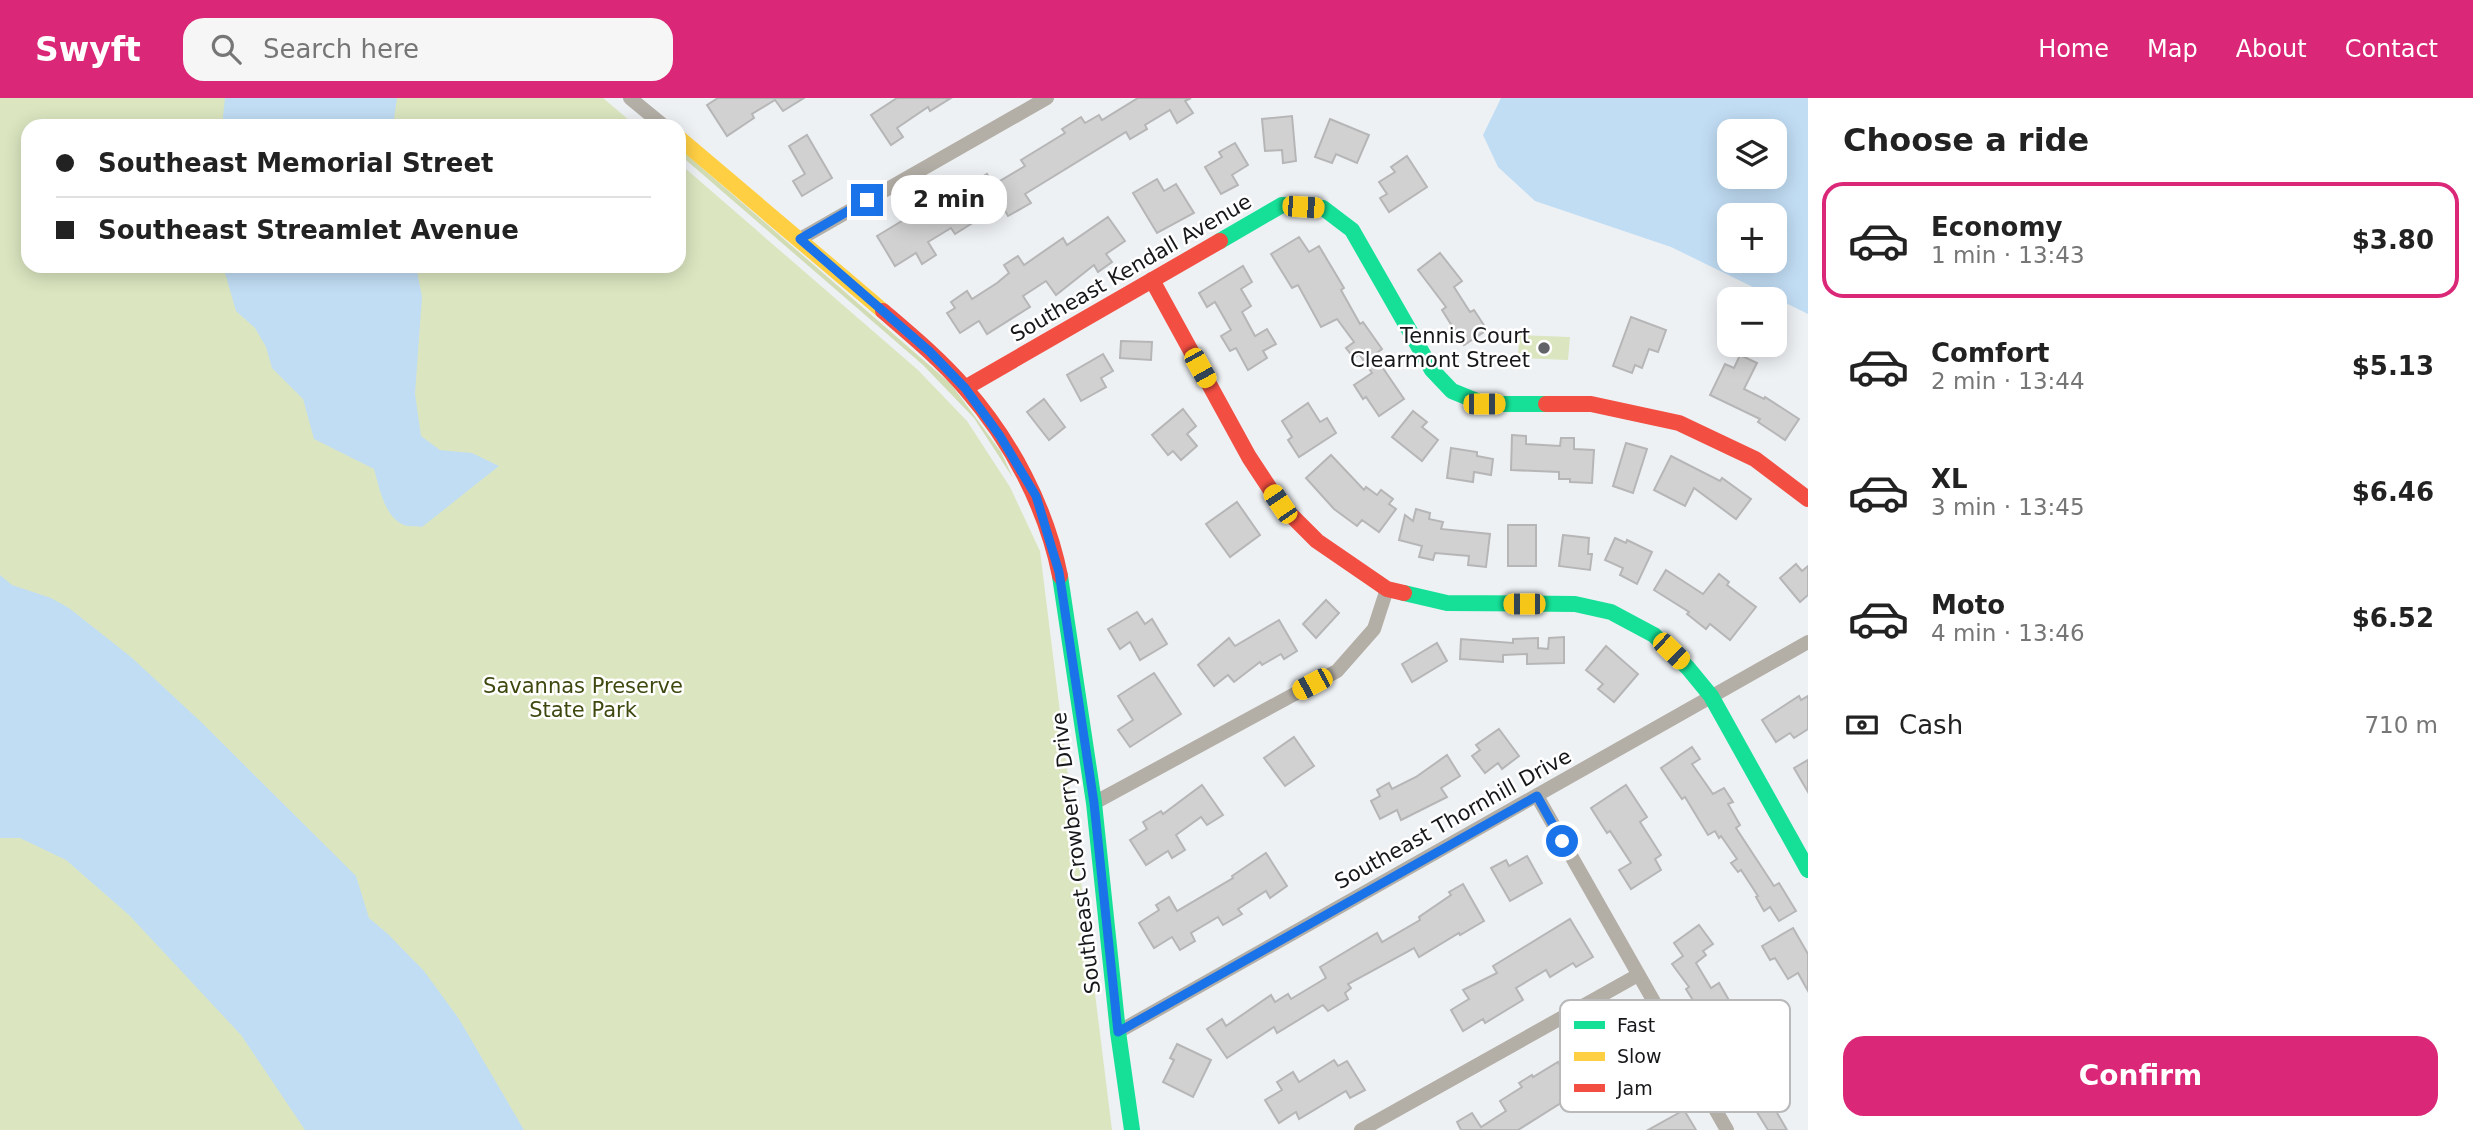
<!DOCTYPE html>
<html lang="en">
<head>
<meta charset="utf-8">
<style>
  :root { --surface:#fff; --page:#f6f6f6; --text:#222; --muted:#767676; --line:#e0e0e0; --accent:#db2777 }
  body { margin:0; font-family:"DejaVu Sans",sans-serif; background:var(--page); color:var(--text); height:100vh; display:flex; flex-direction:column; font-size:26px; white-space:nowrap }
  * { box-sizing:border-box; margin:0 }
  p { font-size:23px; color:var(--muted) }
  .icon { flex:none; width:38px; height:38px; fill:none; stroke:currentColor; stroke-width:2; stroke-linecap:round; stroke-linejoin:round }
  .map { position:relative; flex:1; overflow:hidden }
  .panel { display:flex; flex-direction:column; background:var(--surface); width:665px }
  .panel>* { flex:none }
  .hud { position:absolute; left:21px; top:21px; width:665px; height:154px; border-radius:21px; box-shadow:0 4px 18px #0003; display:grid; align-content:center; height:154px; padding:0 35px; background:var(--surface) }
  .fabs { position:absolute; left:1717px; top:21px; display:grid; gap:14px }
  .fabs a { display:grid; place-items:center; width:70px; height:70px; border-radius:14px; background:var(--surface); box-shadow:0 4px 18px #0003; font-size:35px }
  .end { position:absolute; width:32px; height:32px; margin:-16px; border:9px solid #1a73e8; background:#fff; box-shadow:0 0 0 4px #fff }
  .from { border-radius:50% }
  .bubble { position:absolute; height:49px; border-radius:21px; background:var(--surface); box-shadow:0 4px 18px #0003; font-size:23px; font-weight:800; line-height:49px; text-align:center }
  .car { position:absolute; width:21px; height:42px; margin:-21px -10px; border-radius:9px; box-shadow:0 0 5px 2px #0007; background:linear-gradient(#f5c518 24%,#345 0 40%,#f5c518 0 76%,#345 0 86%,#f5c518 0) }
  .hud b { display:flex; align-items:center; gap:24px; height:66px; font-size:26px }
  .hud b+b { border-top:2px solid var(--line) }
  .hud i { width:18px; height:18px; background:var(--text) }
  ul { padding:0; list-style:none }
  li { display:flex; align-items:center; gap:21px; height:116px; margin:0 14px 10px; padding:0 21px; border:4px solid transparent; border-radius:21px }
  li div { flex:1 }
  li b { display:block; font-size:26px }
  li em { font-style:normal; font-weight:800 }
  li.current { border-color:var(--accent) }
  li>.icon { width:63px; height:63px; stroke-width:1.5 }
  h2 { padding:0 35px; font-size:32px; line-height:84px }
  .pay { display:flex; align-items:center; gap:18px; height:77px; padding:0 35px; font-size:26px }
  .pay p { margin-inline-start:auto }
  .cta { display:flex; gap:14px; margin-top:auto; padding:14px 35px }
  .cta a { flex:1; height:80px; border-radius:21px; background:var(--accent); color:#fff; font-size:28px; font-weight:800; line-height:80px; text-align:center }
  header { display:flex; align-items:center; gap:42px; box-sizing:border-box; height:98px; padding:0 35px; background:var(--accent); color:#fff }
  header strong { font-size:33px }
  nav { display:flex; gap:38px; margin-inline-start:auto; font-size:24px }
  .search { width:490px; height:63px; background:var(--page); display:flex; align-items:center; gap:18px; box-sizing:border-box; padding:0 24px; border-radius:21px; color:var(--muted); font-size:26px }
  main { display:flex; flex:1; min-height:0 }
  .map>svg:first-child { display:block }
  .green { fill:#dbe6c0 }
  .forest { fill:#d1dcb4 }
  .water { fill:#c1ddf4; fill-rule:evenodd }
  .building { fill:#d1d1d2; stroke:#b6b6b7; stroke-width:2 }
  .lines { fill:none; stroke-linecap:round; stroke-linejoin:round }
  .street { stroke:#b3aea6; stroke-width:14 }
  .fast { stroke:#16e098; stroke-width:16 }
  .slow { stroke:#ffcf43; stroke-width:16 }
  .jam { stroke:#f24e42; stroke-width:16 }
  .route { stroke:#1a73e8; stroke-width:9 }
  .poi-dot { fill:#616366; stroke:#fff; stroke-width:2.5 }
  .labels { text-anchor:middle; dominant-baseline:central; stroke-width:5; stroke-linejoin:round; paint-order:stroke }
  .street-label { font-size:21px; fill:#151719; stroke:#fff }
  .poi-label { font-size:21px; fill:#151719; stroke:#fff; text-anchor:end }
  .park-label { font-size:21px; fill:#3e4910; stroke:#fff }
  .key { fill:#fff; stroke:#b9b9ba; stroke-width:2 }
  .key-label { font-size:19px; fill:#151719 }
</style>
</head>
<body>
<header>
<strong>Swyft</strong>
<div class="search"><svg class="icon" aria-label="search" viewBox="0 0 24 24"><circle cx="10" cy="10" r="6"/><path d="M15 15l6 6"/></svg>Search here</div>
<nav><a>Home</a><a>Map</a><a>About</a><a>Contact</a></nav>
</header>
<main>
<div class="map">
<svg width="1808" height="1032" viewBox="0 0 1808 1032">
  <rect width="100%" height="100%" fill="#eef1f4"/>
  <g class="green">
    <path d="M 0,0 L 603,0 L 636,28 L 28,28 L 28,168 L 679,168 L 679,65 L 918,272 L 967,323 L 1010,389 L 1040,453 L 1112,1032 L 0,1032 Z"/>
    <path d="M 1519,237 L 1570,239 L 1568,262 L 1518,260 Z"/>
  </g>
  <path class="forest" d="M 679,50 L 951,286 L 1001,354 L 1013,380 L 974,320 L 923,267 L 679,56 Z"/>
  <g class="water">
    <path d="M 225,0 L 397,0 L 393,28 L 222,28 Z"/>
    <path d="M 1501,0 L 1808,0 L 1808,216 L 1671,149 L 1535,103 L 1498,69 L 1483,37 ZM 1774,33 L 1774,79 L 1729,79 L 1729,33 ZM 1729,117 L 1774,117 L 1774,163 L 1729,163 Z"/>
    <path d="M 223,168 L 416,168 L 422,199 L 415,296 L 421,338 L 440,352 L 472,355 L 499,368 L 422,429 C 417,428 409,429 404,427 C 384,419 379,388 374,371 L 314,341 L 303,301 L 272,270 L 266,249 L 255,230 L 236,213 Z"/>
    <path d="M 0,477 L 12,487 L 51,500 L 69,510 L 131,559 L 199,622 L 356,778 L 369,820 L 388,836 L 424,873 L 459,921 L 524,1032 L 305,1032 L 241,937 L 129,817 L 66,762 L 20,740 L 0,740 Z"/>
  </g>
  <g class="building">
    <path d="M 718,0 L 804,0 L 783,13 L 775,2 L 752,16 L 754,20 L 727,38 L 707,7 Z"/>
    <path d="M 897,0 L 951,0 L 930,13 L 928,9 L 897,30 L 903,39 L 891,47 L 871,17 Z"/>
    <path d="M 1138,0 L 1191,0 L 1185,3 L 1193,15 L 1177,25 L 1170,12 L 1145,27 L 1147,31 L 1130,41 L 1126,34 L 1025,96 L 1031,105 L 1008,118 L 1003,109 L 990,116 L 986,109 L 968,121 L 971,126 L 955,136 L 951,130 L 928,144 L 936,157 L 922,166 L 916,155 L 895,168 L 877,138 L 945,97 L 949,104 L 974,89 L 972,85 L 987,76 L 993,87 L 1025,68 L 1021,62 L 1065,35 L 1062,31 L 1081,19 L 1085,25 L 1099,17 L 1102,22 Z"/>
    <path d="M 1292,18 L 1296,63 L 1283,65 L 1282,52 L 1265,53 L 1262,21 Z"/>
    <path d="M 1330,21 L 1369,37 L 1357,65 L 1336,56 L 1332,65 L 1315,59 Z"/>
    <path d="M 807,37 L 832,80 L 802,98 L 793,83 L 805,76 L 789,48 Z"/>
    <path d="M 1235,45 L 1248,67 L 1232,77 L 1238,87 L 1221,96 L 1205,69 L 1222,59 L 1219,54 Z"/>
    <path d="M 1407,58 L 1427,89 L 1389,114 L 1380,100 L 1387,96 L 1379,84 L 1395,74 L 1391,69 Z"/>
    <path d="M 1157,81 L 1164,93 L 1176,86 L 1194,115 L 1157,135 L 1133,95 Z"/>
    <path d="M 1108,119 L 1125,143 L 1106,156 L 1112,164 L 1098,174 L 1094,167 L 1056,197 L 1046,183 L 1023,198 L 1030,209 L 987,236 L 979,223 L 960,235 L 947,215 L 955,210 L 951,204 L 967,193 L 972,201 L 997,185 L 1009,175 L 1004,167 L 1018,158 L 1024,167 L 1063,140 L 1067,147 Z"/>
    <path d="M 1299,139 L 1309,154 L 1319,148 L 1344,190 L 1341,192 L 1360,226 L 1363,224 L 1382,251 L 1374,257 L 1404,301 L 1379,318 L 1366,299 L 1363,301 L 1354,287 L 1372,275 L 1359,256 L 1354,260 L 1346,250 L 1354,244 L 1337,221 L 1321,229 L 1298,187 L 1292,190 L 1271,156 Z"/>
    <path d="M 1440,155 L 1462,183 L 1454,189 L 1470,214 L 1474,212 L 1487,232 L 1464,247 L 1442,212 L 1446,209 L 1418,172 Z"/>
    <path d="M 1243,168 L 1252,184 L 1241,191 L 1251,208 L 1242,214 L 1255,238 L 1267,231 L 1276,246 L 1263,253 L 1267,260 L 1248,272 L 1236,250 L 1230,253 L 1221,238 L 1231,232 L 1215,204 L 1207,209 L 1199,195 Z"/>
    <path d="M 1631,219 L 1666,232 L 1658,254 L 1649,251 L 1642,270 L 1635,267 L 1632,275 L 1613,268 Z"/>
    <path d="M 1121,243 L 1152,244 L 1151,262 L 1120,260 Z"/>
    <path d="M 1103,256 L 1113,273 L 1101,280 L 1106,289 L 1081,303 L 1067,277 Z"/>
    <path d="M 1740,257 L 1757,265 L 1744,291 L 1764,301 L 1765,299 L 1799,321 L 1785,342 L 1758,324 L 1760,321 L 1710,297 L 1725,266 L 1734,270 Z"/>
    <path d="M 1044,301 L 1065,329 L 1049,342 L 1027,314 Z"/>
    <path d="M 1308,305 L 1320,324 L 1327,320 L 1336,335 L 1299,359 L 1288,342 L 1292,339 L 1282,323 Z"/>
    <path d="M 1183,311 L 1196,328 L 1187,336 L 1197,348 L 1181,362 L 1173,353 L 1168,357 L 1152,337 Z"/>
    <path d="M 1413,313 L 1427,324 L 1422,329 L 1438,342 L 1422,363 L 1392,339 Z"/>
    <path d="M 1512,337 L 1526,338 L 1526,346 L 1560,348 L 1561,340 L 1574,340 L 1574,351 L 1594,352 L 1592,385 L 1570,384 L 1570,381 L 1559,381 L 1559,374 L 1511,372 Z"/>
    <path d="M 1626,345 L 1647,351 L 1633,395 L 1613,388 Z"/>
    <path d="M 1451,350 L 1477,354 L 1477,358 L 1493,361 L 1491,377 L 1474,374 L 1473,384 L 1447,380 Z"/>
    <path d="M 1331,357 L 1364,392 L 1366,389 L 1377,397 L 1381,392 L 1393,401 L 1389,406 L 1396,411 L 1379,434 L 1362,422 L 1357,428 L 1334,411 L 1306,380 Z"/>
    <path d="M 1671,358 L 1720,383 L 1722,380 L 1751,401 L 1736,421 L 1694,390 L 1685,408 L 1654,392 Z"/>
    <path d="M 1237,404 L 1260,437 L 1230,459 L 1206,426 Z"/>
    <path d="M 1416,411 L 1430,415 L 1429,421 L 1443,424 L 1441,431 L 1490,436 L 1486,469 L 1468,467 L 1469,458 L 1435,455 L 1433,462 L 1419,459 L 1422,448 L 1399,442 L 1405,417 L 1413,423 Z"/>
    <rect x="1508" y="427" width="28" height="41"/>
    <path d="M 1563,437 L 1589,440 L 1588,456 L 1592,456 L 1590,472 L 1559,468 Z"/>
    <path d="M 1615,440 L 1626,445 L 1627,442 L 1652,454 L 1637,486 L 1620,477 L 1623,470 L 1605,462 Z"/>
    <path d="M 1796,466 L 1802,473 L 1808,468 L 1808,497 L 1800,504 L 1780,480 Z"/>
    <path d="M 1666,472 L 1703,496 L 1719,476 L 1729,484 L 1727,487 L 1756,509 L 1730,542 L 1710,526 L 1706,531 L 1687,516 L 1689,514 L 1654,492 Z"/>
    <path d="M 1326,502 L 1339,515 L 1316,540 L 1303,526 Z"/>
    <path d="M 1137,514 L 1145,526 L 1152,521 L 1167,546 L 1140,562 L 1130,544 L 1120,551 L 1108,531 Z"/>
    <path d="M 1279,522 L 1297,553 L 1284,561 L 1281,556 L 1262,567 L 1260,564 L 1234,584 L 1228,577 L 1214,588 L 1198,567 L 1229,540 L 1235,548 Z"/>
    <path d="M 1564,539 L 1564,565 L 1527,566 L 1527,556 L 1503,557 L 1503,564 L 1460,561 L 1461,541 L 1513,545 L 1513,541 L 1538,540 L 1538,550 L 1548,551 L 1549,540 Z"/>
    <path d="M 1437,545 L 1447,563 L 1412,584 L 1402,566 Z"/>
    <path d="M 1606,548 L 1638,576 L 1614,604 L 1598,591 L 1603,586 L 1586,572 Z"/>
    <path d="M 1154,575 L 1181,616 L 1130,649 L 1118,632 L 1133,622 L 1118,598 Z"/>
    <path d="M 1799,598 L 1801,602 L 1808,598 L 1808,631 L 1794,640 L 1790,635 L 1776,644 L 1762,622 Z"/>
    <path d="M 1499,631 L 1519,658 L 1502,671 L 1498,665 L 1485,675 L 1472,658 L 1480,652 L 1476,647 Z"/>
    <path d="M 1294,639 L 1314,668 L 1285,688 L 1264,660 Z"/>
    <path d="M 1692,649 L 1700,661 L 1692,666 L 1713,696 L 1724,690 L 1733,704 L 1728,706 L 1740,727 L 1736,730 L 1774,788 L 1779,785 L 1796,813 L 1779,823 L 1770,809 L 1764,813 L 1756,799 L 1758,798 L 1741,772 L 1738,774 L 1731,765 L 1737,761 L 1721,738 L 1719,740 L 1715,733 L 1708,737 L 1685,699 L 1682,701 L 1661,670 Z"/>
    <path d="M 1447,657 L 1460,678 L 1441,690 L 1447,699 L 1401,722 L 1397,712 L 1380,721 L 1371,703 L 1380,698 L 1377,692 L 1389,685 L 1392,691 L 1416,679 Z"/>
    <path d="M 1808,662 L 1808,694 L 1794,670 Z"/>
    <path d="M 1202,687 L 1223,717 L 1207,727 L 1201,719 L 1176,737 L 1185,752 L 1172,760 L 1168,753 L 1146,767 L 1130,742 L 1147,731 L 1143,724 L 1161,713 L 1163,716 Z"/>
    <path d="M 1626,687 L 1647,719 L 1640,724 L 1661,757 L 1655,761 L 1661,772 L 1631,791 L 1619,772 L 1631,765 L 1610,733 L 1607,735 L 1591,710 Z"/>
    <path d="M 1266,755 L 1287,788 L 1270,800 L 1266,793 L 1238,811 L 1242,816 L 1223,827 L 1218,819 L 1191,835 L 1195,843 L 1180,852 L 1172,839 L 1154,850 L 1139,825 L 1159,812 L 1156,807 L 1169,799 L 1177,813 L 1233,780 L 1232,778 Z"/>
    <path d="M 1527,758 L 1542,785 L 1510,803 L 1491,770 L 1506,762 L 1509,768 Z"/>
    <path d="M 1463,786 L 1484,823 L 1460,837 L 1459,835 L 1419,859 L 1414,850 L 1348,886 L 1351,890 L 1345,895 L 1348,901 L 1328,913 L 1323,907 L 1277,935 L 1274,929 L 1227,960 L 1207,931 L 1222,921 L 1226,928 L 1271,897 L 1275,904 L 1288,896 L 1291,901 L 1326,880 L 1320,869 L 1377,835 L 1382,844 L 1420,822 L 1419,819 L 1451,797 L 1449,794 Z"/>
    <path d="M 1570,821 L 1593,859 L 1576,869 L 1573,865 L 1550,879 L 1546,872 L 1516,890 L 1523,902 L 1485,925 L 1483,921 L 1463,933 L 1451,912 L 1469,901 L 1463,892 L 1497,875 L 1493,868 Z"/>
    <path d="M 1699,827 L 1713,846 L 1703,853 L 1706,857 L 1696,865 L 1711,890 L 1719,885 L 1730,904 L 1725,907 L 1755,950 L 1744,958 L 1787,1032 L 1768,1032 L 1737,982 L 1740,980 L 1723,955 L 1729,950 L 1710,924 L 1707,925 L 1686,891 L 1689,889 L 1672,866 L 1683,858 L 1674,845 Z"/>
    <path d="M 1793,830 L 1808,856 L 1808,893 L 1798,875 L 1788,881 L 1775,860 L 1770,862 L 1762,848 Z"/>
    <path d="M 1606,935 L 1615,950 L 1634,939 L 1648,962 L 1620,978 L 1616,972 L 1597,983 L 1598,985 L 1590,990 L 1594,996 L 1573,1008 L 1569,1002 L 1561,1005 L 1518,1032 L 1461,1032 L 1457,1024 L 1472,1015 L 1481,1029 L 1506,1013 L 1500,1003 L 1522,989 L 1519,985 L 1532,977 L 1533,979 L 1558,964 L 1565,976 L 1598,957 L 1590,945 Z"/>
    <path d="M 1177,946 L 1211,962 L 1193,999 L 1163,984 L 1174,962 L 1170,960 Z"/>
    <path d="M 1334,962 L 1338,968 L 1347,963 L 1365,992 L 1350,1000 L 1346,993 L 1299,1021 L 1296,1014 L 1279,1025 L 1265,1002 L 1282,992 L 1277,984 L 1293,974 L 1299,984 Z"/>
    <path d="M 1684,1012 L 1696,1032 L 1648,1032 Z"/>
  </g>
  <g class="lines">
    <g class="street">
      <path d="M 630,0 L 664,28"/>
      <path d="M 800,141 L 1047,0"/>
      <path d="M 1537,698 L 1727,1032"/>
      <path d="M 1094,705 L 1337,573 L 1374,531 L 1387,491"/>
      <path d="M 1118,934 L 1808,544"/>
      <path d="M 1361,1032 L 1638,877"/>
    </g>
    <g class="fast">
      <path d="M 1220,143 L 1282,107 L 1323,110 L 1352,132 L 1432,272 L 1452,293 L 1484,306 L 1546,306"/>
      <path d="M 1060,478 L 1094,705 L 1118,934 L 1132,1032"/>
      <path d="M 1404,495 L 1447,505 L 1575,506 L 1611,514 L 1654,537 L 1688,570 L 1711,598 L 1808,772"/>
    </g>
    <path class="slow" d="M 679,40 L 883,213"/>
    <g class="jam">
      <path d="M 1152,182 L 1249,359 L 1280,406 L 1317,443 L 1387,491 L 1404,495"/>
      <path d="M 883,213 C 911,237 940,261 965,290 C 1011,343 1046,408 1060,478"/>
      <path d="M 965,290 L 1220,143"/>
      <path d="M 1546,306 L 1591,306 L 1679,325 L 1755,361 L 1808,401"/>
    </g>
  </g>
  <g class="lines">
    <path class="route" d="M 867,102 L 800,141 L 929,253 L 965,290 L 1000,338 L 1036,398 L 1059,474 L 1094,705 L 1118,934 L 1537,698 L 1562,743"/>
  </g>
  <circle class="poi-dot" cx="1544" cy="250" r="7"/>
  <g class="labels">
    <g class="street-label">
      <text transform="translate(1131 170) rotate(-30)">Southeast Kendall Avenue</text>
      <text transform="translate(1453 721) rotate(-29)">Southeast Thornhill Drive</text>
      <text transform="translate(1076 755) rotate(-97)">Southeast Crowberry Drive</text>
    </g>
    <g class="poi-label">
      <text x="1530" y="238">Tennis Court<tspan x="1530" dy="24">Clearmont Street</tspan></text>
    </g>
    <g class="park-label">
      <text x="583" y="588">Savannas Preserve<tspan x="583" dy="24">State Park</tspan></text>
    </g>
  </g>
  <rect x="1560" y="902" width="230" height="112" rx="10" class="key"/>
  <rect x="1574" y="923" width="31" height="8" fill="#16e098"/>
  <rect x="1574" y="954" width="31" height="9" fill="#ffcf43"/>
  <rect x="1574" y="986" width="31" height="8" fill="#f24e42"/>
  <g class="key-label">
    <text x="1617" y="934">Fast</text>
    <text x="1617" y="965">Slow</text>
    <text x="1617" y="997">Jam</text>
  </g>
</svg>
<div class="fabs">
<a><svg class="icon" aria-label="layers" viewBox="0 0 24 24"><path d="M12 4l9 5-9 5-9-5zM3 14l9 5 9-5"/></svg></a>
<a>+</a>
<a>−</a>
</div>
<i class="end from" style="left:1562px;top:743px"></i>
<i class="end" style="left:867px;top:102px"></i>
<div class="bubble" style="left:891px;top:77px;width:116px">2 min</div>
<i class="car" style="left:1303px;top:109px;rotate:94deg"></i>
<i class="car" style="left:1200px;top:270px;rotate:151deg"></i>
<i class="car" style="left:1484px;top:306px;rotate:90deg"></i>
<i class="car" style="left:1280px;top:406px;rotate:326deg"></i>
<i class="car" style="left:1524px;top:506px;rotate:270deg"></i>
<i class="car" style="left:1671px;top:553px;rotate:134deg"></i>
<i class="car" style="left:1312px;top:586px;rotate:242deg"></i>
<div class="hud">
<b><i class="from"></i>Southeast Memorial Street</b>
<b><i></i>Southeast Streamlet Avenue</b>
</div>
</div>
<section class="panel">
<h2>Choose a ride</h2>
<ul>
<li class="current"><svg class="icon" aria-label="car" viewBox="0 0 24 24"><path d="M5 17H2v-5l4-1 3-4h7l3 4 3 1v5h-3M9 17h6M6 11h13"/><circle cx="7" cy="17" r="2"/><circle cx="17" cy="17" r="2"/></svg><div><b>Economy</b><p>1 min · 13:43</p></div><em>$3.80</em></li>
<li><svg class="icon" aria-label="car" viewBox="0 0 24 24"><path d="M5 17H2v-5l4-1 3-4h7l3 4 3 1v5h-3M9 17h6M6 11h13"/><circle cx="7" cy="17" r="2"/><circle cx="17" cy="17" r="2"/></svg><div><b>Comfort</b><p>2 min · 13:44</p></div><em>$5.13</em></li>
<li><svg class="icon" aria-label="car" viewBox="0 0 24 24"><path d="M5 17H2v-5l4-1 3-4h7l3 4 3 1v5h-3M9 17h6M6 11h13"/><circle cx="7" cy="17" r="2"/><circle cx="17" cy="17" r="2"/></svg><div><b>XL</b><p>3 min · 13:45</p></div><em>$6.46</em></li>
<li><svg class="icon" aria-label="car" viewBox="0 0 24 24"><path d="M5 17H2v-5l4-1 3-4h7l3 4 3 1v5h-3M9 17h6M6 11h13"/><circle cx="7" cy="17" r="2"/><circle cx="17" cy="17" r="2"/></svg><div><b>Moto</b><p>4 min · 13:46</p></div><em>$6.52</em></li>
</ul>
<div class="pay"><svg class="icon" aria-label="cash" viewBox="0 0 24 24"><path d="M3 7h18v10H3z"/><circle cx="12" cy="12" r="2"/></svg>Cash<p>710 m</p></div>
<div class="cta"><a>Confirm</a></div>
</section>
</main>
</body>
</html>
